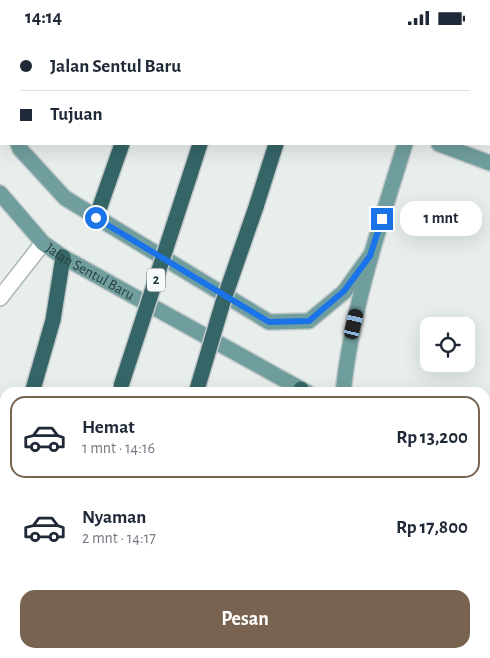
<!DOCTYPE html>
<html lang="id">
<head>
<meta charset="utf-8">
<style>
  :root { --surface:#fff; --page:#f6f6f7; --text:#1f2937; --muted:#747a83; --line:#e0e1e3; --accent:#776350 }
  body { margin:0; font-family:"Alegreya Sans",sans-serif; background:var(--page); color:var(--text); height:100vh; display:flex; flex-direction:column; font-size:19px; white-space:nowrap }
  * { box-sizing:border-box; margin:0 }
  p { font-size:16px; color:var(--muted) }
  .icon { flex:none; width:28px; height:28px; fill:none; stroke:currentColor; stroke-width:2; stroke-linecap:round; stroke-linejoin:round }
  .map { position:relative; flex:1; overflow:hidden }
  .side { position:absolute; left:0px; top:352px; width:490px; height:271px; display:flex; flex-direction:column; background:var(--surface); border-radius:15px 15px 0 0; box-shadow:0 5px 20px #0002 }
  .side>* { flex:none }
  .banner { position:absolute; left:0px; top:0px; width:490px; height:110px; box-shadow:0 5px 20px #0002; display:grid; align-content:center; height:110px; padding:0 20px; background:var(--surface) }
  .controls { position:absolute; left:420px; top:282px; display:grid; gap:10px }
  .controls a { display:grid; place-items:center; width:55px; height:55px; border-radius:10px; background:var(--surface); box-shadow:0 5px 20px #0002; font-size:25px }
  .end { position:absolute; width:22px; height:22px; margin:-11px; border:6px solid #1a73e8; background:#fff; box-shadow:0 0 0 2px #fff }
  .from { border-radius:50% }
  .bubble { position:absolute; height:35px; border-radius:15px; background:var(--surface); box-shadow:0 5px 20px #0002; font-size:16px; font-weight:700; line-height:35px; text-align:center }
  .car { position:absolute; width:15px; height:30px; margin:-15px -8px; border-radius:6px; box-shadow:0 0 4px 1px #0007; background:linear-gradient(#222 24%,#8ab4d8 0 40%,#222 0 76%,#8ab4d8 0 86%,#222 0) }
  .banner b { display:flex; align-items:center; gap:18px; height:48px; font-size:19px }
  .banner b+b { border-top:1px solid var(--line) }
  .banner i { width:12px; height:12px; background:var(--text) }
  ul { padding:9px 0 0; list-style:none }
  li { display:flex; align-items:center; gap:15px; height:82px; margin:0 10px 8px; padding:0 10px; border:2px solid transparent; border-radius:15px }
  li div { flex:1 }
  li b { display:block; font-size:19px }
  li em { font-style:normal; font-weight:700 }
  li.on { border-color:var(--accent) }
  li>.icon { width:45px; height:45px; stroke-width:1.5 }
  .primary-button { display:flex; gap:10px; margin-top:auto; padding:10px 20px }
  .primary-button a { flex:1; height:58px; border-radius:15px; background:var(--accent); color:#fff; font-size:20px; font-weight:700; line-height:58px; text-align:center }
  .status { display:flex; justify-content:space-between; align-items:center; height:35px; padding:0 25px; background:var(--surface); direction:ltr }
  .status svg { height:14px; fill:currentColor }
  .map>svg:first-child { display:block }
  .lines { fill:none; stroke-linecap:round; stroke-linejoin:round }
  .minor-casing { stroke:#aab6b4; stroke-width:18 }
  .major-casing { stroke:#c3c9c9; stroke-width:18 }
  .highway-casing { stroke:#c3c9c9; stroke-width:18 }
  .minor { stroke:#fff; stroke-width:15 }
  .major { stroke:#709e9e; stroke-width:15 }
  .highway { stroke:#366568; stroke-width:15 }
  .highway-bridge-casing { stroke:#c3c9c9; stroke-width:18; stroke-linecap:butt }
  .highway-bridge { stroke:#366568; stroke-width:15 }
  .route { stroke:#1a73e8; stroke-width:6 }
  .labels { text-anchor:middle; dominant-baseline:central; stroke-width:4.5; stroke-linejoin:round; paint-order:stroke }
  .shield { fill:#f7fafa; stroke:#657676; stroke-width:1 }
  .shield-label { font-size:14px; font-weight:bold; fill:#273e3e }
  .street-label { font-size:15px; fill:#273e3e; stroke:#f7fafa }
</style>
</head>
<body>
<div class="status"><b>14:14</b><svg viewBox="0 0 49 12"><path d="M0 12V9h3v3zM5 12V6h3v6zM10 12V3h3v9zM15 12V0h3v12zM26 1h20v11H26zM47 4h2v5h-2z"/></svg></div>
<div class="map">
<svg width="490" height="623" viewBox="0 0 490 623">
  <rect width="100%" height="100%" fill="#e7eeec"/>
  <g class="lines">
    <g class="minor-casing">
      <g id="minor">
        <path d="M 26,1 L 26,0"/>
        <path d="M 0,48 L 1,46"/>
        <path d="M 0,263 L 43,208"/>
      </g>
    </g>
    <g class="major-casing">
      <g id="major">
        <path d="M 0,64 L 1,67"/>
        <path d="M 18,109 L 20,114 L 65,163 L 269,287 L 309,286 L 344,257 L 370,221"/>
        <path d="M 439,109 L 490,128"/>
        <path id="s1" d="M 0,158 L 43,208 L 63,222 L 308,358"/>
        <path d="M 343,358 C 352,272 380,190 405,109"/>
        <path d="M 485,416 L 490,411"/>
        <path d="M 485,541 L 490,526"/>
        <path d="M 459,623 L 460,619"/>
      </g>
    </g>
    <g class="highway-casing">
      <g id="highway">
        <path d="M 158,1 L 159,0"/>
        <path d="M 236,1 L 236,0"/>
        <path d="M 311,1 L 311,0"/>
        <path d="M 424,1 L 424,0"/>
        <path d="M 190,140 L 200,109"/>
        <path d="M 256,172 L 276,109"/>
        <path d="M 96,183 L 122,109"/>
        <path d="M 32,358 L 53,285 L 63,222"/>
        <path d="M 300,358 L 301,354"/>
        <path d="M 0,472 L 5,454"/>
        <path d="M 36,623 L 37,619"/>
        <path d="M 113,623 L 114,619"/>
        <path d="M 210,623 L 212,619"/>
      </g>
    </g>
    <use href="#minor" class="minor"/>
    <use href="#major" class="major"/>
    <use href="#highway" class="highway"/>
    <g class="highway-bridge-casing">
      <g id="highway-bridge">
        <path d="M 121,351 L 190,140"/>
        <path d="M 196,358 L 223,267 L 256,172"/>
      </g>
    </g>
    <use href="#highway-bridge" class="highway-bridge"/>
  </g>
  <g class="lines">
    <path class="route" d="M 96,183 L 269,287 L 309,286 L 344,256 L 370,221 L 382,184"/>
  </g>
  <g class="labels">
    <rect class="shield" x="147" y="233.5" width="18" height="23" rx="4"/>
    <g class="shield-label">
      <text x="156" y="245">2</text>
    </g>
    <g class="street-label">
      <text stroke="none"><textPath href="#s1" startOffset="121">Jalan Sentul Baru</textPath></text>
    </g>
  </g>
</svg>
<div class="controls">
<a><svg class="icon" aria-label="locate" viewBox="0 0 24 24"><circle cx="12" cy="12" r="6"/><path d="M12 2v4M12 18v4M2 12h4M18 12h4"/></svg></a>
</div>
<i class="end from" style="left:96px;top:183px"></i>
<i class="end" style="left:382px;top:184px"></i>
<div class="bubble" style="left:400px;top:166px;width:82px">1 mnt</div>
<i class="car" style="left:354px;top:289px;rotate:13deg"></i>
<div class="banner">
<b><i class="from"></i>Jalan Sentul Baru</b>
<b><i></i>Tujuan</b>
</div>
<section class="side">
<ul>
<li class="on"><svg class="icon" aria-label="car" viewBox="0 0 24 24"><path d="M5 17H2v-5l4-1 3-4h7l3 4 3 1v5h-3M9 17h6M6 11h13"/><circle cx="7" cy="17" r="2"/><circle cx="17" cy="17" r="2"/></svg><div><b>Hemat</b><p>1 mnt · 14:16</p></div><em>Rp 13,200</em></li>
<li><svg class="icon" aria-label="car" viewBox="0 0 24 24"><path d="M5 17H2v-5l4-1 3-4h7l3 4 3 1v5h-3M9 17h6M6 11h13"/><circle cx="7" cy="17" r="2"/><circle cx="17" cy="17" r="2"/></svg><div><b>Nyaman</b><p>2 mnt · 14:17</p></div><em>Rp 17,800</em></li>
</ul>
<div class="primary-button"><a>Pesan</a></div>
</section>
</div>
</body>
</html>
